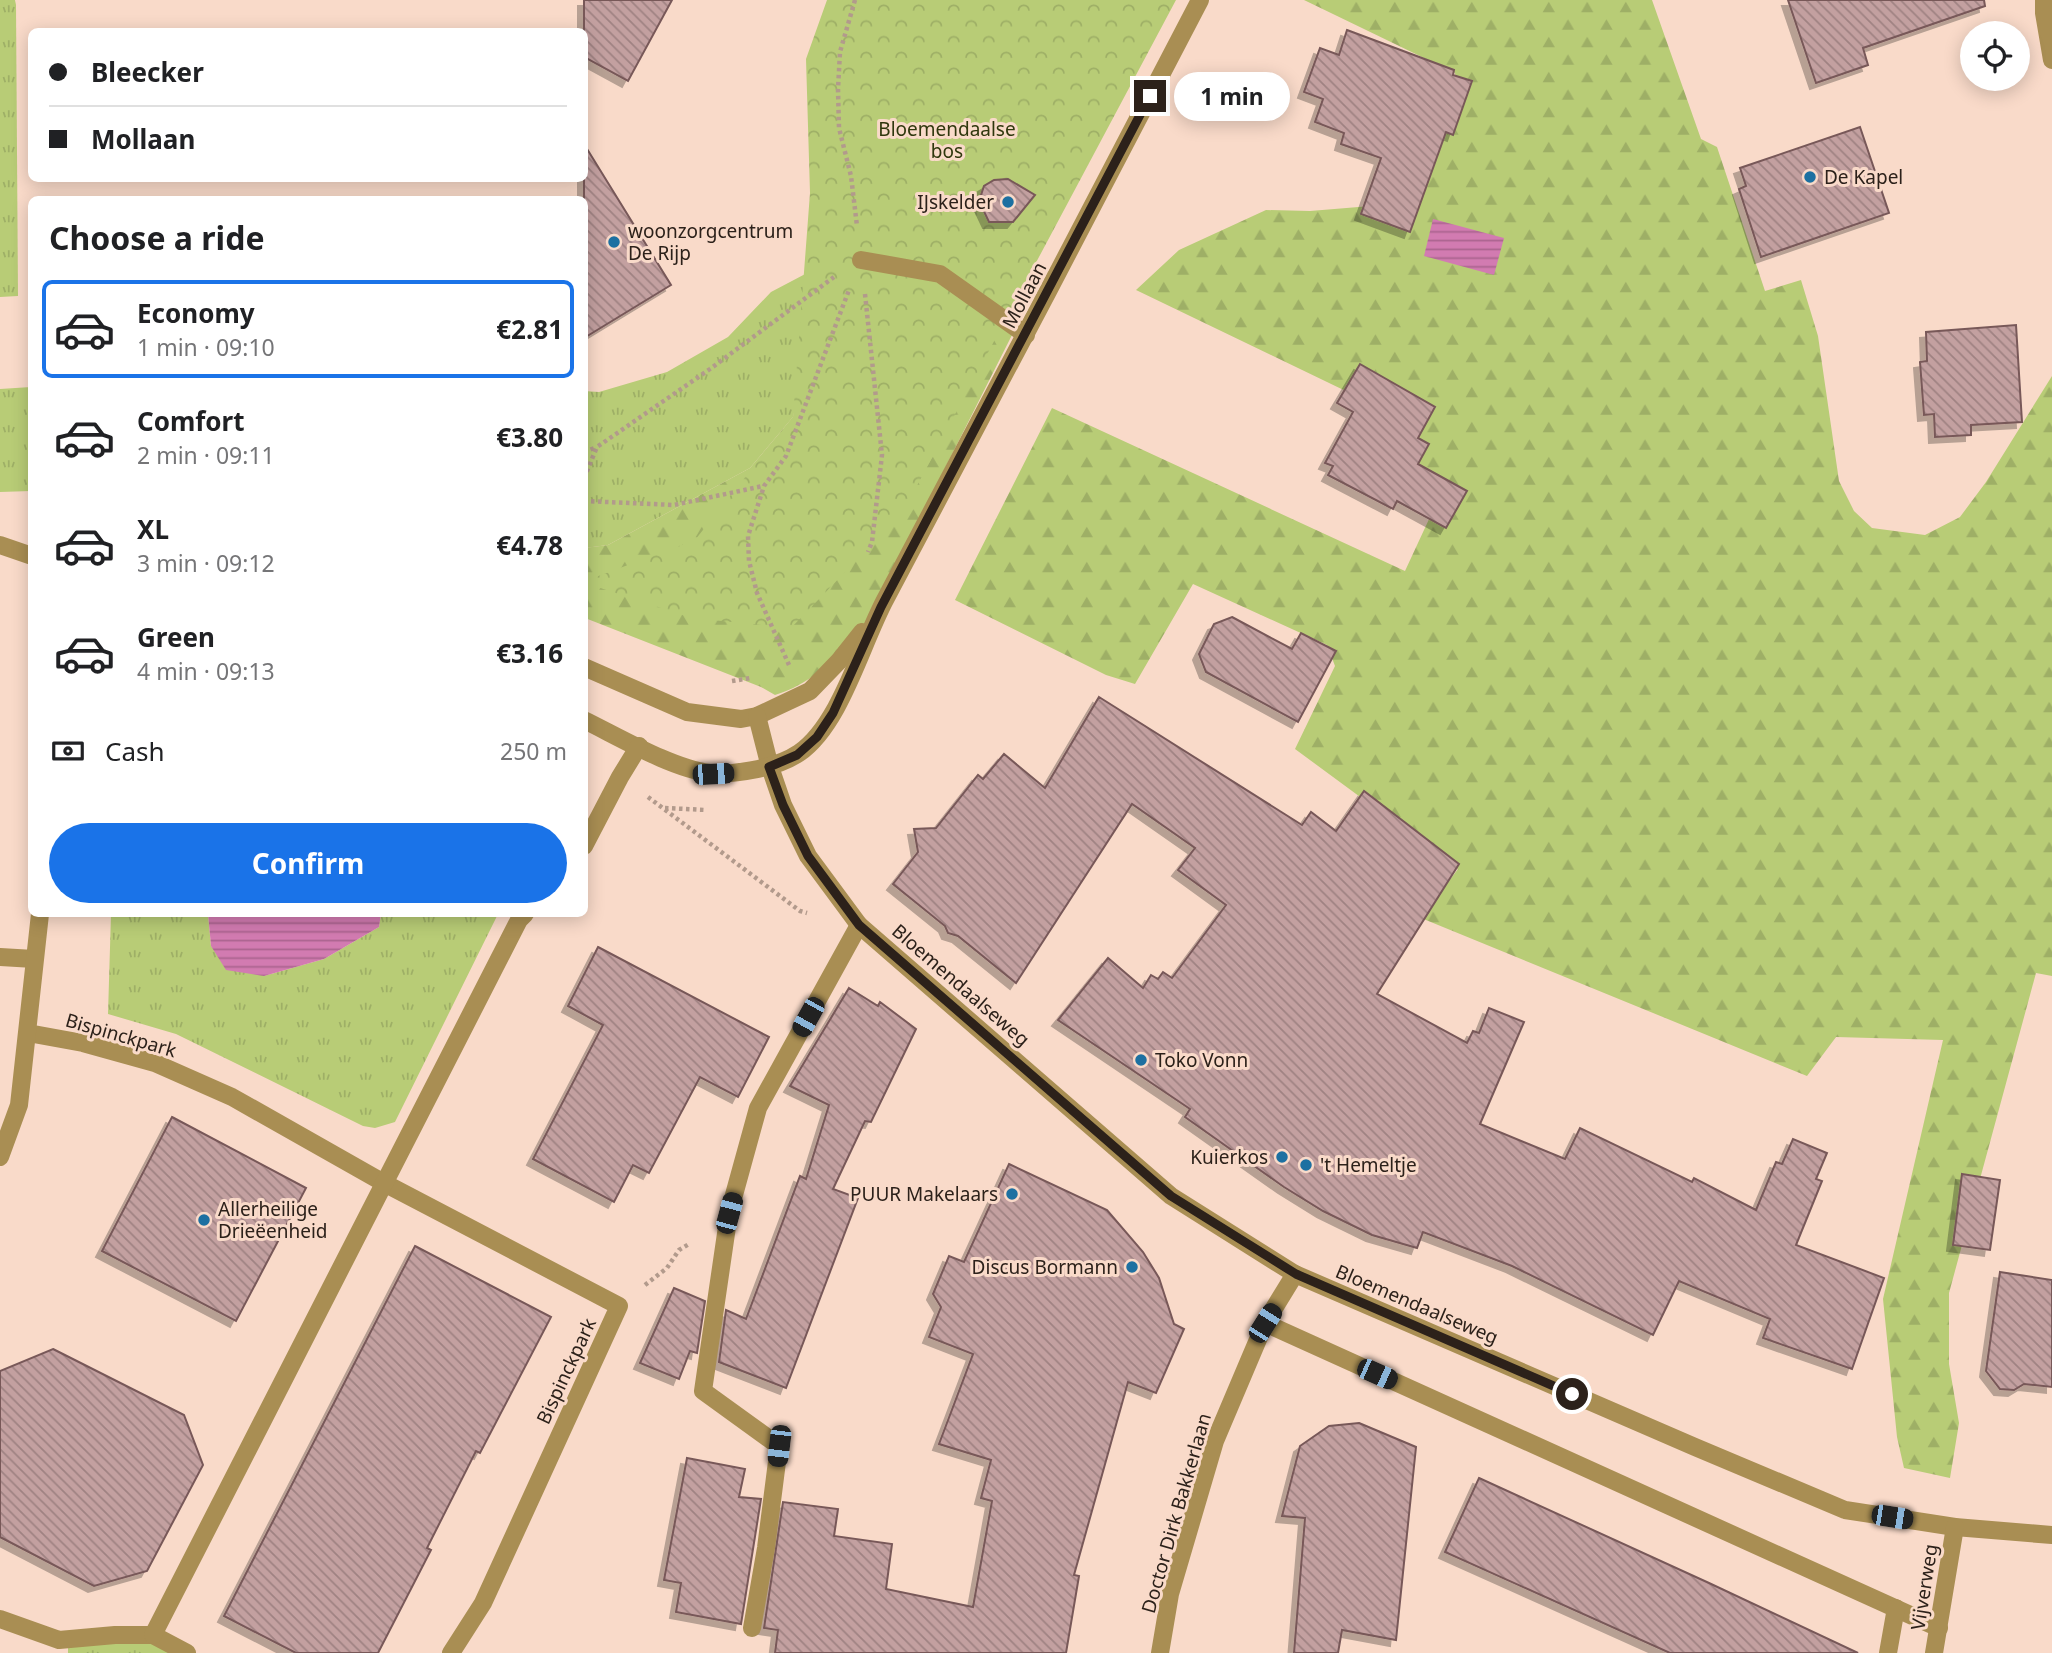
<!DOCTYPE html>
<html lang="en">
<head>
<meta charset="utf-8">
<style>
  :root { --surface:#fff; --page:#f6f6f6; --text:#202124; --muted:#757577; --line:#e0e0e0; --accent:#1a73e8 }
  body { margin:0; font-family:"Noto Sans",sans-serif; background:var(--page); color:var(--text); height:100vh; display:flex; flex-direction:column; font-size:26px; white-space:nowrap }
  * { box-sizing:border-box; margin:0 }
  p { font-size:23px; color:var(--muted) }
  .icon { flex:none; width:38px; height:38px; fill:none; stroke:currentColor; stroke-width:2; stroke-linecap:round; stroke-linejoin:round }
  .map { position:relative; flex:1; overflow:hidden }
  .side { position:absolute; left:28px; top:196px; width:560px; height:721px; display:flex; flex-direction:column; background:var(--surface); border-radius:10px; box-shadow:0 4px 18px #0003 }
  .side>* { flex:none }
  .hud { position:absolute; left:28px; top:28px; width:560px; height:154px; border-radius:10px; box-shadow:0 4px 18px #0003; display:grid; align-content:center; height:154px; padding:0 21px; background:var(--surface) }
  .tools { position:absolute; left:1960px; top:21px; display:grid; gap:14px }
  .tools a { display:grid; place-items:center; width:70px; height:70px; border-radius:50%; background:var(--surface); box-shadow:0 4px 18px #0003; font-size:35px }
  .end { position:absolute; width:32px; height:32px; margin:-16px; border:9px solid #2c211a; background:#fff; box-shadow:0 0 0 4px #fff }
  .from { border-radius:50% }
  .bubble { position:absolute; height:49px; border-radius:24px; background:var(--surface); box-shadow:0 4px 18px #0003; font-size:23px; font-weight:700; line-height:49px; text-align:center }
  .car { position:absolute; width:21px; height:42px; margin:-21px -10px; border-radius:9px; box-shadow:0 0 5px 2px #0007; background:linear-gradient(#222 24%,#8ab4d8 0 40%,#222 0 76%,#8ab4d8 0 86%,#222 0) }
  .hud b { display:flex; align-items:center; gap:24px; height:66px; font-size:26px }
  .hud b+b { border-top:2px solid var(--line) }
  .hud i { width:18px; height:18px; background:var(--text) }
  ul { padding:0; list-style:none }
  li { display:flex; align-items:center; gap:21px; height:98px; margin:0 14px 10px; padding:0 7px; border:4px solid transparent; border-radius:10px }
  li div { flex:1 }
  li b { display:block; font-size:26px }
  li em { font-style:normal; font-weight:700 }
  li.selected { border-color:var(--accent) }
  li>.icon { width:63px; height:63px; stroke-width:1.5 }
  h2 { padding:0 21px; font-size:32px; line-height:84px }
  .pay { display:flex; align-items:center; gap:18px; height:77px; padding:0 21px; font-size:26px }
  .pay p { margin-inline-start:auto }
  .action { display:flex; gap:14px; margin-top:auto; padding:14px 21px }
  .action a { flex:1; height:80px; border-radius:42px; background:var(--accent); color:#fff; font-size:28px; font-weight:700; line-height:80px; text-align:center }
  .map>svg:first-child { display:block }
  .grass { fill:url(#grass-tufts) }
  .forest { fill:url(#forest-firs) }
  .park { fill:url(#park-crowns) }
  .water { fill:url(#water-rules) }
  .building { fill:url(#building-back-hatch); stroke:#785859; stroke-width:2; filter:url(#shadow) }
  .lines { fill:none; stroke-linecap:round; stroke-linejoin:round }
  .path { stroke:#b29a8c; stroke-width:4.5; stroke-dasharray:3.5 3.5; stroke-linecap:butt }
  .minor { stroke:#a98e53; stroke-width:18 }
  .route { stroke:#2c211a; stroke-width:9 }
  .poi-dot { fill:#1d70a1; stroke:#f9dac9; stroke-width:2.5 }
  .labels { text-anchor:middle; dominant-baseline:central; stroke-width:6; stroke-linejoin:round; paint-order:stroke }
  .park-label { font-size:19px; fill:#2f370d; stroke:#f9dac9 }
  .poi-label { font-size:19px; fill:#2c211a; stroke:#f9dac9; text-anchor:start }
  .street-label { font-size:19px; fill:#2c211a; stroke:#f9dac9 }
</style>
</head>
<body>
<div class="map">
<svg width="2052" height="1653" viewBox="0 0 2052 1653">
  <defs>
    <pattern id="grass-tufts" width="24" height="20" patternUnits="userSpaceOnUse" patternTransform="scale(1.75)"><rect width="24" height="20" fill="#b8cc76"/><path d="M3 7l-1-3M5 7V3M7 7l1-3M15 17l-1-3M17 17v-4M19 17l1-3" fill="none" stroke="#9eaf66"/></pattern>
    <pattern id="forest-firs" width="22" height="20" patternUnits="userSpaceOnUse" patternTransform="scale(1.75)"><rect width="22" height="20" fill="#b8cc76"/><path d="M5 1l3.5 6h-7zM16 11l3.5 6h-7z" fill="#9eaf66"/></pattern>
    <pattern id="park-crowns" width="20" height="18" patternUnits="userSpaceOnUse" patternTransform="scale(1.75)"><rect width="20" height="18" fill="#b8cc76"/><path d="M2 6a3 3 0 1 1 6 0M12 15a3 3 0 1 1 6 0" fill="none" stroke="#9eaf66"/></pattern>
    <pattern id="water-rules" width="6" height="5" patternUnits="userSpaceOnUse" patternTransform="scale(1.75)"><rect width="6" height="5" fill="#d27bb1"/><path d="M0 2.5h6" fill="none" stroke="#ab648f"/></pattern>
    <pattern id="building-back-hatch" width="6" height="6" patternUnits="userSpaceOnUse" patternTransform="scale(1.75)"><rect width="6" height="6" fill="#c3a0a0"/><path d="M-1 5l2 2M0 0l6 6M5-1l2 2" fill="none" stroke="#9f8282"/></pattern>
    <filter id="shadow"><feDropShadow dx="-6" dy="6" stdDeviation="0" flood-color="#0004"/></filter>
  </defs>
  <rect width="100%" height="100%" fill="#f9dac9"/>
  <g class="grass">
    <path d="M 0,0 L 15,0 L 16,5 L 18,296 L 0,297 Z"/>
    <path d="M 828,262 L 793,417 L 750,468 L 608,545 L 585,548 L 584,391 L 599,392 L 667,372 L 728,337 L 771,292 Z"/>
    <path d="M 31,387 L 31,491 L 0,492 L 0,389 Z"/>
    <path d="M 111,914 L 208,914 L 211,946 L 264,976 L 324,959 L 379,927 L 381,914 L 498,914 L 395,1122 L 375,1128 L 363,1126 L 176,1034 L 108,1014 Z"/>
    <path d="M 150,1638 L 176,1653 L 68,1653 L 68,1647 Z"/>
  </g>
  <g class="forest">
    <path d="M 1304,0 L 1652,0 L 1701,139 L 1717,147 L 1765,291 L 1801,280 L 1818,336 L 1839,481 L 1854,511 L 1872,528 L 1925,535 L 1960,517 L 1986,482 L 2052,376 L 2052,976 L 2036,973 L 1949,1293 L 1949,1364 L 1959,1423 L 1950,1478 L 1904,1468 L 1897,1437 L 1883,1299 L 1943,1040 L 1836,1037 L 1807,1076 L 1421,918 L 1458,869 L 1295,749 L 1335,666 L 1327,645 L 1193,584 L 1135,684 L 1106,675 L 955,600 L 1052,408 L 1405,571 L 1443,489 L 1393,466 L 1412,423 L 1136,290 L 1179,250 L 1266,210 L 1310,211 L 1395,204 L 1459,94 L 1455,73 Z"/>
    <path d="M 1024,278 L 1012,335 L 860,637 C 836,659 807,686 775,695 L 761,687 L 585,618 L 584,548 L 608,545 L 750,468 L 793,417 Z"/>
  </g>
  <path class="park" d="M 827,0 L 1176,0 L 903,512 L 791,628 L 692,618 L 585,583 L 585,581 L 695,540 L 793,417 L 810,193 L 806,59 Z"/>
  <g class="water">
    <path d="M 1433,219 L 1504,238 L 1494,275 L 1424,256 Z"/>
    <path d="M 208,914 L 381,914 L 379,927 L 324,959 L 264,976 L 226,970 L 211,946 Z"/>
  </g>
  <g class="building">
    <path d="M 584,0 L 672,0 L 628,81 L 584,57 Z"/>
    <path d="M 1788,0 L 1984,0 L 1985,6 L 1863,48 L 1868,65 L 1816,83 Z"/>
    <path d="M 1347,30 L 1454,70 L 1453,75 L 1472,81 L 1453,135 L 1446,132 L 1410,232 L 1361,214 L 1381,158 L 1341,144 L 1344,133 L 1315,122 L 1323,99 L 1304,92 L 1320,48 L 1339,55 Z"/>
    <path d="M 1860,127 L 1889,213 L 1761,257 L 1739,189 L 1746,186 L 1740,168 Z"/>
    <path d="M 584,144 L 671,285 L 584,338 Z"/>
    <path d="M 1008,179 L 1035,195 L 1013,222 L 989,222 L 979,201 L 984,186 L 994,180 Z"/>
    <path d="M 2016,325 L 2022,422 L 1971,425 L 1971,435 L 1935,437 L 1934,414 L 1924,415 L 1920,362 L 1927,361 L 1926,332 Z"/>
    <path d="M 1360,364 L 1435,407 L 1418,438 L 1429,444 L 1418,464 L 1467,491 L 1446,528 L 1397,501 L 1393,509 L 1328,475 L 1333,466 L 1325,463 L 1353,412 L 1337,403 Z"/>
    <path d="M 1232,617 L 1292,649 L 1301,633 L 1336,651 L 1298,722 L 1206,672 L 1199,654 L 1214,624 Z"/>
    <path d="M 1099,697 L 1302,825 L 1311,812 L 1336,831 L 1364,791 L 1459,864 L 1377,994 L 1467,1043 L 1473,1031 L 1479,1033 L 1489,1008 L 1524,1022 L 1480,1124 L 1565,1159 L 1580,1128 L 1692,1182 L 1694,1178 L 1756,1210 L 1776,1162 L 1782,1164 L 1793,1139 L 1827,1153 L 1816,1179 L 1822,1181 L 1796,1245 L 1884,1278 L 1852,1369 L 1763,1338 L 1770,1319 L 1679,1281 L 1653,1335 L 1512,1266 L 1423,1232 L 1417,1248 L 1372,1235 L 1323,1211 L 1284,1187 L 1185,1117 L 1190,1109 L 1058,1020 L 1108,958 L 1143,988 L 1151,975 L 1158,979 L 1163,972 L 1172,978 L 1226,905 L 1178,870 L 1195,848 L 1132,804 L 1016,983 L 958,936 L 948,933 L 945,926 L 893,884 L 918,852 L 914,829 L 936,828 L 978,775 L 983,779 L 1004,754 L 1045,788 Z"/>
    <path d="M 598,947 L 769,1037 L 738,1097 L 700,1077 L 649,1173 L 633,1165 L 614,1202 L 533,1159 L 603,1025 L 568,1006 Z"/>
    <path d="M 849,988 L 878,1006 L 880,1002 L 916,1029 L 871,1122 L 865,1121 L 833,1189 L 858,1198 L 786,1388 L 719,1362 L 726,1310 L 746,1319 L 800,1176 L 806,1179 L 829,1105 L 790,1086 Z"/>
    <path d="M 172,1117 L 306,1188 L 236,1321 L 102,1251 Z"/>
    <path d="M 1009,1164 L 1107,1210 L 1143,1252 L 1159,1278 L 1174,1324 L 1184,1329 L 1156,1393 L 1128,1382 L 1074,1575 L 1079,1576 L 1066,1653 L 775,1653 L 778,1630 L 764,1628 L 783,1502 L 838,1509 L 834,1536 L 892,1544 L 886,1589 L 973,1607 L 992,1501 L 981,1498 L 991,1460 L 939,1444 L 973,1354 L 929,1337 L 941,1307 L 933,1294 L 949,1256 L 964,1262 Z"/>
    <path d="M 1962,1174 L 2000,1180 L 1990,1250 L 1953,1245 Z"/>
    <path d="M 415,1246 L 551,1317 L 480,1453 L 476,1451 L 427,1548 L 431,1550 L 378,1653 L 296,1653 L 224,1616 Z"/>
    <path d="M 2000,1272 L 2052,1280 L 2052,1387 L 2024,1384 L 2014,1390 L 2000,1389 L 1986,1371 Z"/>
    <path d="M 674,1288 L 705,1301 L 697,1353 L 690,1351 L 679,1379 L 640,1363 Z"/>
    <path d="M 53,1349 L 184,1415 L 203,1465 L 147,1571 L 94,1586 L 0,1537 L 0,1371 Z"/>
    <path d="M 1359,1423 L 1416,1447 L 1396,1640 L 1342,1630 L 1338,1653 L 1294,1653 L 1305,1518 L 1282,1516 L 1300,1446 L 1329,1426 Z"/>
    <path d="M 687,1458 L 745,1469 L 739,1497 L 761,1499 L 741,1624 L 676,1612 L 681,1583 L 664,1580 Z"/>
    <path d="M 1479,1478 L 1709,1583 L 1858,1653 L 1670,1653 L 1445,1552 Z"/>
  </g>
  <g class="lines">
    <g class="path">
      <path d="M 855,0 L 840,52 L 838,89 L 839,128 L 851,176 L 857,226"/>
      <path d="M 865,294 L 882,455 L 872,542 L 868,552"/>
      <path d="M 584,452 L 597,447"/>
      <path d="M 584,478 L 597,447 L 710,369 L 834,277"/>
      <path d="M 584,501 L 674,505 L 763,486"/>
      <path d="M 789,665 L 757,593 L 749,561 L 748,536 L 764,486 L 786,456 L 849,290"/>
      <path d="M 732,681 L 751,678"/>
      <path d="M 648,797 L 800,911 L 807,913"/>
      <path d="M 665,808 L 706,810"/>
      <path d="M 645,1285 L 667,1268 L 679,1250 L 689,1244"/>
    </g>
    <g class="minor">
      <path d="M 2044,0 L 2044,13 L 2052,60"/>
      <path d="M 861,260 L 940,274 L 1026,335"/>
      <path d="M 0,545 L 32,556"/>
      <path d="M 584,667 L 687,712 L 741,719 L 757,716 L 810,691 L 839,661 L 862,632"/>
      <path d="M 757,716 L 770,767 L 783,805 L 808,856 L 859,925 L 1171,1196 L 1295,1274 L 1695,1447 L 1845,1510 L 1955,1527 L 2052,1535"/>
      <path d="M 584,720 C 619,737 673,769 710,773 C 726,775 743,772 758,769 C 772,766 787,761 799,753 C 841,724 861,644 886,598 C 992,399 1096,200 1200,0"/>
      <path d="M 584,846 L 620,777 L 639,746"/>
      <path d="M 0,957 L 34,959"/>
      <path d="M 28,1033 L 83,1043 L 155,1063 L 232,1097 L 384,1183 L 619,1306 L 483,1603 L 451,1653"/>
      <path d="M 0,1157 L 19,1105 L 40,914"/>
      <path d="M 1265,1323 L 1939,1628"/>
      <path d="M 0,1619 L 59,1640 L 115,1635 L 153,1635 L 187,1653"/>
      <path d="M 752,1628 L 766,1548 L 779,1446 L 703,1391 L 729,1213 L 758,1108 L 859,925"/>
      <path d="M 153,1635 L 519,920 L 525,914"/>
      <path d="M 1160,1653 L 1170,1594 L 1215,1441 L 1265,1323 L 1295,1274"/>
      <path d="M 1888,1653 L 1896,1608"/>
      <path d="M 1934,1653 L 1955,1527"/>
    </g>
  </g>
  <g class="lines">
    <path class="route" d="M 1150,96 L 881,607 L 833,713 L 817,737 L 797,755 L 769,767 L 783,805 L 808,856 L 859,925 L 1171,1196 L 1296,1274 L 1572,1394"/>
  </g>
  <g class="poi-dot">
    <circle cx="1810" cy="177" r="7"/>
    <circle cx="1008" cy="202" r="7"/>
    <circle cx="614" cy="242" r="7"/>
    <circle cx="1141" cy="1060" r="7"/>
    <circle cx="1282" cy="1157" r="7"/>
    <circle cx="1306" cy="1165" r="7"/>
    <circle cx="1012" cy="1194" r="7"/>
    <circle cx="204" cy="1220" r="7"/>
    <circle cx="1132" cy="1267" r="7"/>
  </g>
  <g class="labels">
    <g class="park-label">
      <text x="947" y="129">Bloemendaalse<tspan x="947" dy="22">bos</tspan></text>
    </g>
    <g class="poi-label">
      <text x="1824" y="177">De Kapel</text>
      <text x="994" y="202" text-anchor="end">IJskelder</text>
      <text x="628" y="231">woonzorgcentrum<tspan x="628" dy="22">De Rijp</tspan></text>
      <text x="1155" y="1060">Toko Vonn</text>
      <text x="1268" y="1157" text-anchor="end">Kuierkos</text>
      <text x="1320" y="1165">'t Hemeltje</text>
      <text x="998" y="1194" text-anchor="end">PUUR Makelaars</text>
      <text x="218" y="1209">Allerheilige<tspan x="218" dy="22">Drieëenheid</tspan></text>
      <text x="1118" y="1267" text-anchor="end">Discus Bormann</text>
    </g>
    <g class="street-label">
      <text transform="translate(1024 295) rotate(-62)">Mollaan</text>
      <text transform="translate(961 985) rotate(41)">Bloemendaalseweg</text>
      <text transform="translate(121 1035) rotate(16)">Bispinckpark</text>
      <text transform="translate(1417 1304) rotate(23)">Bloemendaalseweg</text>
      <text transform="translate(566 1371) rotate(-65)">Bispinckpark</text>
      <text transform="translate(1176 1513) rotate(-74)">Doctor Dirk Bakkerlaan</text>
      <text transform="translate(1924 1587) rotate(-81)">Vijverweg</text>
    </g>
  </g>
</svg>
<div class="tools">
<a><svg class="icon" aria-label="locate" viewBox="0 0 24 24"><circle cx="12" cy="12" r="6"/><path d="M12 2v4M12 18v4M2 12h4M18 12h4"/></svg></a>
</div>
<i class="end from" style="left:1572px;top:1394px"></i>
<i class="end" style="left:1150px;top:96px"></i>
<div class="bubble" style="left:1174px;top:72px;width:116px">1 min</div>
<i class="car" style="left:713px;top:774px;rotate:87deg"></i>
<i class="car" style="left:808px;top:1017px;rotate:209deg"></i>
<i class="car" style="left:729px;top:1213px;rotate:15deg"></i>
<i class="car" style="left:1265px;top:1323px;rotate:32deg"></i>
<i class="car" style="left:1377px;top:1374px;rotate:114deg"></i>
<i class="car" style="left:779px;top:1446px;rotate:187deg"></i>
<i class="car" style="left:1892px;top:1517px;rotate:99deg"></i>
<div class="hud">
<b><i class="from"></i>Bleecker</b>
<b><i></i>Mollaan</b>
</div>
<section class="side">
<h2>Choose a ride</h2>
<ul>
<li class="selected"><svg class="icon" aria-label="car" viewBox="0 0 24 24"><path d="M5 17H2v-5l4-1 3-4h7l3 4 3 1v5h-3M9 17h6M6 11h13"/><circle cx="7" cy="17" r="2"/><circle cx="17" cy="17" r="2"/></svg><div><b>Economy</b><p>1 min · 09:10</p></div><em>€2.81</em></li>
<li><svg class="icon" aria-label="car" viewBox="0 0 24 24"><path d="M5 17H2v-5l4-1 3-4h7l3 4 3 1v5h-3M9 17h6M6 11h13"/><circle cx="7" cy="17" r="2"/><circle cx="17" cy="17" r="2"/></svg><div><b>Comfort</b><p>2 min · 09:11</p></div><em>€3.80</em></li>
<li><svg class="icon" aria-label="car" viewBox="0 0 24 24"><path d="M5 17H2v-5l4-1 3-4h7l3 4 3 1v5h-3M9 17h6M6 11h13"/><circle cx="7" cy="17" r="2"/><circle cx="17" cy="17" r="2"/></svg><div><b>XL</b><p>3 min · 09:12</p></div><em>€4.78</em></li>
<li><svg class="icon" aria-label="car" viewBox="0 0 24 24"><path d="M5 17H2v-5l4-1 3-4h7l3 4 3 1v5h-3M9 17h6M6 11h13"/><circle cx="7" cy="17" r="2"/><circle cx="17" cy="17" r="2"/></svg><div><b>Green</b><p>4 min · 09:13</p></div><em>€3.16</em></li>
</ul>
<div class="pay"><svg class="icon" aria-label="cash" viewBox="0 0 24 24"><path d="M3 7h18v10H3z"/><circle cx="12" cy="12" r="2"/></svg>Cash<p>250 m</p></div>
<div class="action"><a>Confirm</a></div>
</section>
</div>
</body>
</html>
